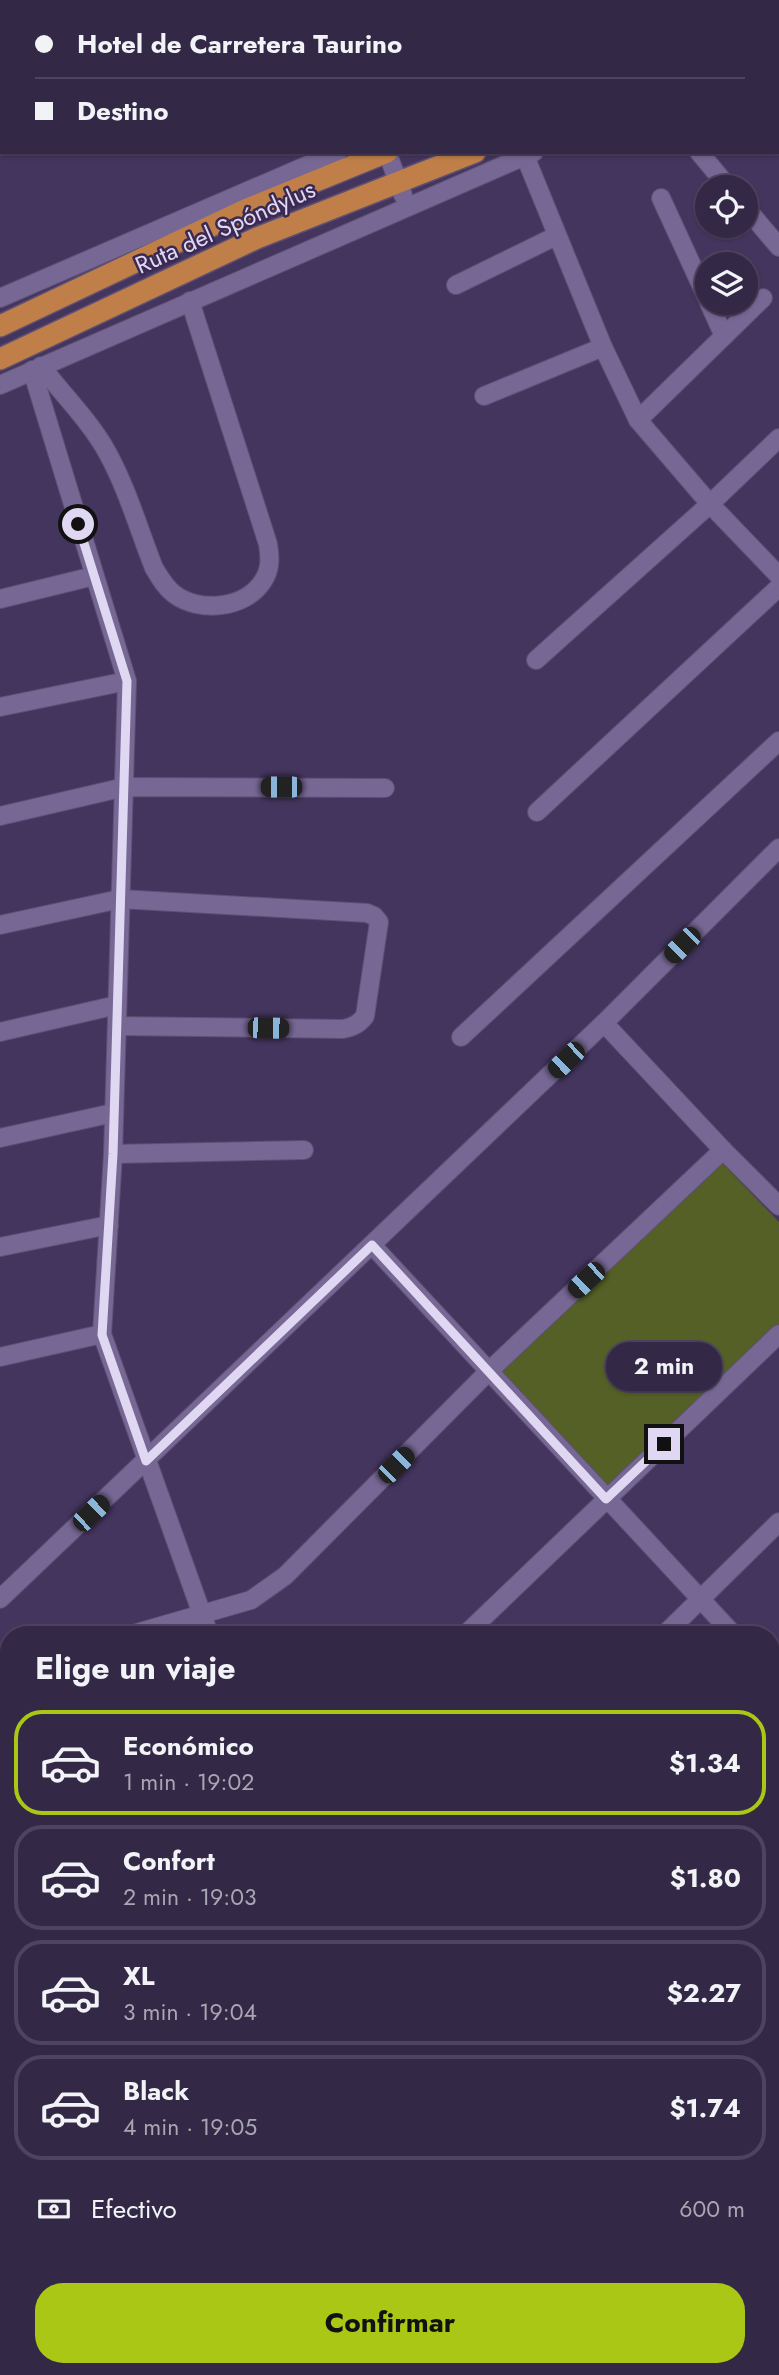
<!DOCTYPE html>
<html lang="es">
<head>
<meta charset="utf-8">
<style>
  :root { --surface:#332846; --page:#3e3451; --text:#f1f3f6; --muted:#a9a6b3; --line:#4e445f; --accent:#abc716 }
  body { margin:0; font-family:Jost,sans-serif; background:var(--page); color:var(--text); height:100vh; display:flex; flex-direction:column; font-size:26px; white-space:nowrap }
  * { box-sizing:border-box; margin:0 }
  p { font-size:23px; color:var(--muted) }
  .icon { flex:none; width:38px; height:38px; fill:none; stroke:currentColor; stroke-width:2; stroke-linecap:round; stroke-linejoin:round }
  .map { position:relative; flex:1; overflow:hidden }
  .side { position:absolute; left:0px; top:1626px; width:780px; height:751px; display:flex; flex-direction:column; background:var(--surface); border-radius:28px 28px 0 0; box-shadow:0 2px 5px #0004,0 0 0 2px var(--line) }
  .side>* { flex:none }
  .guide { position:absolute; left:0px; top:0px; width:780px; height:154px; box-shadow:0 2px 5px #0004,0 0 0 2px var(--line); display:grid; align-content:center; height:154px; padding:0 35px; background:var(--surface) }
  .controls { position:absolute; left:695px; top:175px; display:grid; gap:14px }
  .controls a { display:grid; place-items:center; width:63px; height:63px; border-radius:50%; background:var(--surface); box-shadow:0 2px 5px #0004,0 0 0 2px var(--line); font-size:35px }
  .end { position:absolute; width:32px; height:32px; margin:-16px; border:9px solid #e0d8f2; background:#111; box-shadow:0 0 0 4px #111 }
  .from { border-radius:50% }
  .bubble { position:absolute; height:49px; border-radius:24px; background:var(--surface); box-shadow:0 2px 5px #0004,0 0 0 2px var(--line); font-size:23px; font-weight:700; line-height:49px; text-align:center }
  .car { position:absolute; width:21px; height:42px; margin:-21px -10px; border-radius:9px; box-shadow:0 0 5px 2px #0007; background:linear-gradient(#222 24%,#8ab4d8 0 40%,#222 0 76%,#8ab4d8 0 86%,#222 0) }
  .guide b { display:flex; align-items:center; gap:24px; height:66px; font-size:26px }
  .guide b+b { border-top:2px solid var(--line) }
  .guide i { width:18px; height:18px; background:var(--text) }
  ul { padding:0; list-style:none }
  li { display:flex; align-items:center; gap:21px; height:105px; margin:0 14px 10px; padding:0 21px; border:4px solid var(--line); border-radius:28px }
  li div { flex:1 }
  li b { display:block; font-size:26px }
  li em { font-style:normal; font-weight:700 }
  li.active { border-color:var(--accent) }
  li>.icon { width:63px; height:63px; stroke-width:1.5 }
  h2 { padding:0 35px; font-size:32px; line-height:84px }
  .pay { display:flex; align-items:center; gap:18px; height:77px; padding:0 35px; font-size:26px }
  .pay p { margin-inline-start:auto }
  .cta { display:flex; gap:14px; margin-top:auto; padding:14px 35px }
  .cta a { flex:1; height:80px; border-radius:28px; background:var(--accent); color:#111; font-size:28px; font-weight:700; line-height:80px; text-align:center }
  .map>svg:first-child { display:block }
  .forest { fill:url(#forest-firs) }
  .park { fill:#546025 }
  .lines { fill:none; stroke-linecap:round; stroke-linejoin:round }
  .minor-casing { stroke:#5e5073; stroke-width:20 }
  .highway-casing { stroke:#5e5073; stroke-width:24 }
  .minor { stroke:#776795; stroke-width:18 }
  .highway { stroke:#c07f48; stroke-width:21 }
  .route { stroke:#e0d8f2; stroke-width:9 }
  .labels { text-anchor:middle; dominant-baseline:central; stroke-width:5; stroke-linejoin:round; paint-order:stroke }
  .street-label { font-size:24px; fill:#e0d8f2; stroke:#3a2a53 }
</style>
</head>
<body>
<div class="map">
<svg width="779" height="2375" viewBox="0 0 779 2375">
  <defs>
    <pattern id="forest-firs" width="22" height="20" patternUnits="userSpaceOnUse" patternTransform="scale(1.75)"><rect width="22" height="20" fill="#546025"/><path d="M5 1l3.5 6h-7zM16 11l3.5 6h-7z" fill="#6c7645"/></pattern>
  </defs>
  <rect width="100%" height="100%" fill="#44355e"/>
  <path class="forest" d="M 403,2368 L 457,2368 L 453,2375 L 404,2375 Z"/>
  <path class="park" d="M 722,1163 L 779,1222 L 779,1329 L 663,1439 L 604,1488 L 499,1372 Z"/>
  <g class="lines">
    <g class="minor-casing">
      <g id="minor">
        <path d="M 303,0 L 304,2"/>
        <path d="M 480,0 L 481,2"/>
        <path d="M 125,2 L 130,0"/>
        <path d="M 699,2 L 703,0"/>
        <path d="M 387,152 L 403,195"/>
        <path d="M 699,152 L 728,187"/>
        <path d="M 525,156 L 603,347 L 638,420 L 710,504 L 779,576"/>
        <path d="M 661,198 L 707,298"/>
        <path d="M 746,208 L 779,247"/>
        <path d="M 456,285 L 556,236"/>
        <path d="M 0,298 L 338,152"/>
        <path d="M 709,303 L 724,336"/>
        <path d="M 41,366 C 63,395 90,421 107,452 C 127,488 139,530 154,568 C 160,578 165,587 174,594 C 199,613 245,609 263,581 C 271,569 270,557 268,544 L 190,301"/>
        <path d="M 32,370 L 127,681 L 113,1154 L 102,1334 L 209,1634"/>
        <path d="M 0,385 L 534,152"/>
        <path d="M 484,396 L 603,347"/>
        <path d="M 638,420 L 763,298"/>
        <path d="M 0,599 L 94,576"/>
        <path d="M 536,660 L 710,504 L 779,438"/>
        <path d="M 0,707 L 127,681"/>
        <path d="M 537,812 L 779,587"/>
        <path d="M 0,816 L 125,787 L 385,788"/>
        <path d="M 0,925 L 120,899 L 367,913 L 374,916 L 379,922 L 365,1016 C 359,1024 353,1027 343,1029 L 117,1026"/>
        <path d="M 604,1023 L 723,1150 L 779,1206"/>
        <path d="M 0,1032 L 117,1005"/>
        <path d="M 461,1037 L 779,741"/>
        <path d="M 0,1138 L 113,1113"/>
        <path d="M 113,1154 L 304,1150"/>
        <path d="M 372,1245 L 733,1634"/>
        <path d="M 0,1247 L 109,1225"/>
        <path d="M 0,1357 L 102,1334"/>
        <path d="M 0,1599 L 604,1023 L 779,848"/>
        <path d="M 133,1634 L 251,1600 L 285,1576 L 488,1372 L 723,1150"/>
        <path d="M 466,1634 L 779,1334"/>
        <path d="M 665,1634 L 779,1522"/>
        <path d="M 0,1674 L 9,1671"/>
        <path d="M 772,1675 L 779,1683"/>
        <path d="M 772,1715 L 779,1708"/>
        <path d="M 772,1792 L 779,1791"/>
        <path d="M 0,1794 L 9,1791"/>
        <path d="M 0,1839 L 9,1871"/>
        <path d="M 0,1915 L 9,1947"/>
        <path d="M 772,1965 L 779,1993"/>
        <path d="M 0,2199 L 9,2196"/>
        <path d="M 772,2298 L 779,2297"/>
        <path d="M 0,2318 L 9,2350"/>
        <path d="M 772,2359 L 776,2375"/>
        <path d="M 14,2368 L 16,2375"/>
        <path d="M 130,2368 L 132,2375"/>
        <path d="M 459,2368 L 461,2375"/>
        <path d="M 157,2375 L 182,2368"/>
        <path d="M 490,2375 L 517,2368"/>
      </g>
    </g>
    <g class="highway-casing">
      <g id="highway">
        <path d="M 748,2 L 752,0"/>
        <path d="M 0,326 L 245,210 L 387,152"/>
        <path d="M 0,359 L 257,238 L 475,152"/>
      </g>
    </g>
    <use href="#minor" class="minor"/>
    <use href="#highway" class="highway"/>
  </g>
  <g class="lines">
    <path class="route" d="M 78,524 L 127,681 L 113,1154 L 102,1335 L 146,1461 L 372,1245 L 606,1499 L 664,1444"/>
  </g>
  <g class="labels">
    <g class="street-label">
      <text transform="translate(225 227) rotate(-24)">Ruta del Spóndylus</text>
    </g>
  </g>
</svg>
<div class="controls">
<a><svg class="icon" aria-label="locate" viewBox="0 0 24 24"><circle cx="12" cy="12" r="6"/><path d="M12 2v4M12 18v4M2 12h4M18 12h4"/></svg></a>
<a><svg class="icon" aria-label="layers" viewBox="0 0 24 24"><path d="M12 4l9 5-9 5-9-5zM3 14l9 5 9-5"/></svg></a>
</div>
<i class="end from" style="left:78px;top:524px"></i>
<i class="end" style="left:664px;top:1444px"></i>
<div class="bubble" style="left:606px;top:1342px;width:116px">2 min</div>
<i class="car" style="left:281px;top:787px;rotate:270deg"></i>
<i class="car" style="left:682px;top:945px;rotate:225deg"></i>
<i class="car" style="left:268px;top:1028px;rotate:91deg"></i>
<i class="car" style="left:566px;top:1060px;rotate:226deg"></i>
<i class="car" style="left:586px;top:1280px;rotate:227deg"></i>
<i class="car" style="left:396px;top:1465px;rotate:45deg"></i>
<i class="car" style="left:91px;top:1513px;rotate:46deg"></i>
<div class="guide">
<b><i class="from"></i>Hotel de Carretera Taurino</b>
<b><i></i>Destino</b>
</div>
<section class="side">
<h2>Elige un viaje</h2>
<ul>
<li class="active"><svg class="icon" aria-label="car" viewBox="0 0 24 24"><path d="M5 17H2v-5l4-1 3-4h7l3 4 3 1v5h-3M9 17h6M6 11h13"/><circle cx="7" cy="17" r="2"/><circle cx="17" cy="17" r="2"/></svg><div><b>Económico</b><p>1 min · 19:02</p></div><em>$1.34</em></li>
<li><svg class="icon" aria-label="car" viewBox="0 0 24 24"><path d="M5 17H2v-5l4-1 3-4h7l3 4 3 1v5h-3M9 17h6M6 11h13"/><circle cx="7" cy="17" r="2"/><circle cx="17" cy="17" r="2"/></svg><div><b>Confort</b><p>2 min · 19:03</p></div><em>$1.80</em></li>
<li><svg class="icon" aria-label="car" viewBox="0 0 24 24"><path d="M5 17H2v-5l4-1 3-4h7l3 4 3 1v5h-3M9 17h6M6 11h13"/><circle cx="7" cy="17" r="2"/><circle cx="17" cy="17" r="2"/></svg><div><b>XL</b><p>3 min · 19:04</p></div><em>$2.27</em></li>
<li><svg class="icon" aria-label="car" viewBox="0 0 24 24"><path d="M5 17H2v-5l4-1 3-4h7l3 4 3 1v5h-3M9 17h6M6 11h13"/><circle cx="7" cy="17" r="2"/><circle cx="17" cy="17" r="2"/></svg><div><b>Black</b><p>4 min · 19:05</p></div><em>$1.74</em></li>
</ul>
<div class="pay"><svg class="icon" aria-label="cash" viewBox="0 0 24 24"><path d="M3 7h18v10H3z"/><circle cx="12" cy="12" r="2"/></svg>Efectivo<p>600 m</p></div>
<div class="cta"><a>Confirmar</a></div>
</section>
</div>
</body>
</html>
